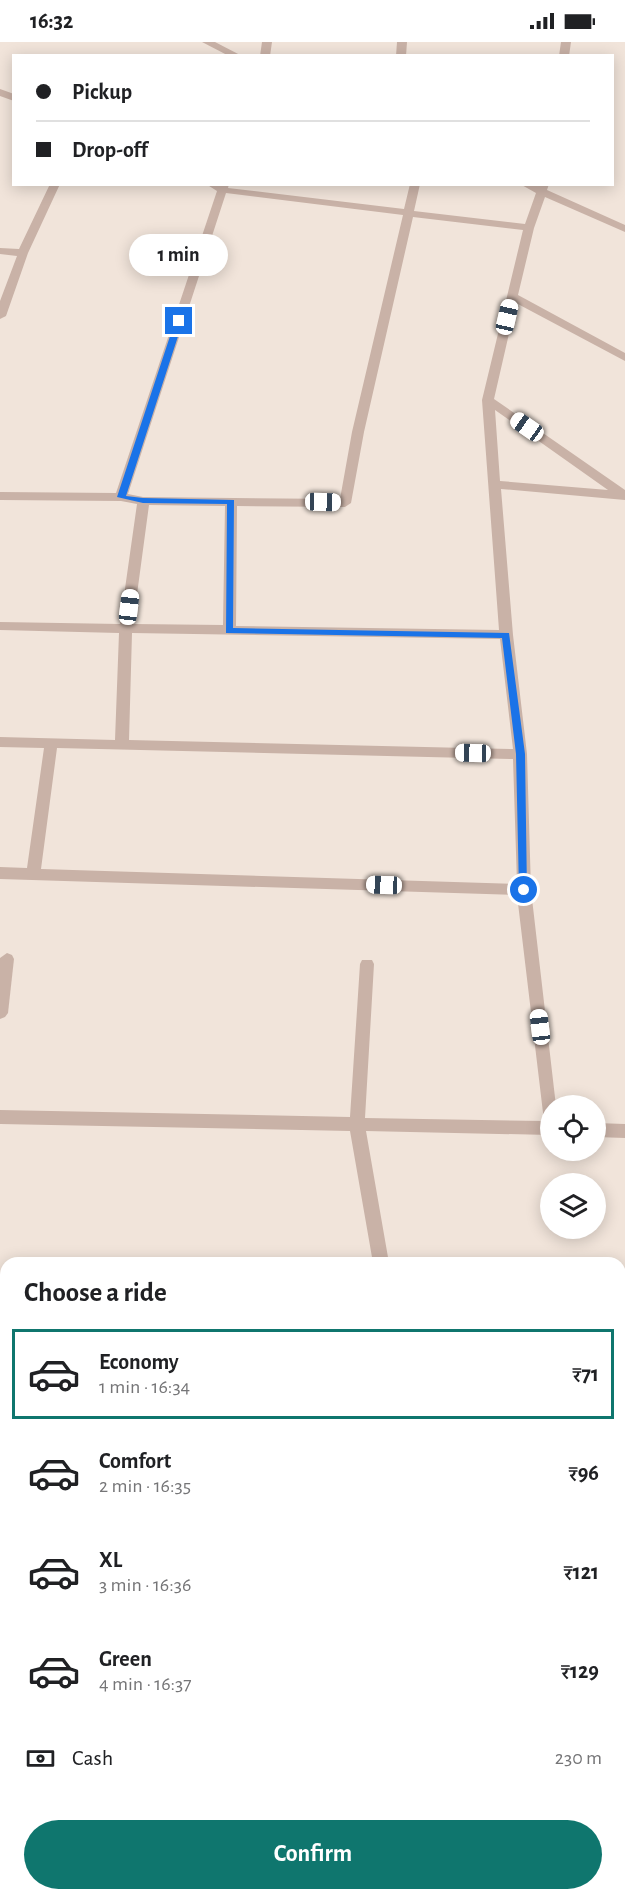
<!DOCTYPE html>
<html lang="en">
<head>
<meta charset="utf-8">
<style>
  :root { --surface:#fff; --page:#f6f6f6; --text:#202124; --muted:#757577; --line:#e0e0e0; --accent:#0f766e }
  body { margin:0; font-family:"Alegreya Sans",sans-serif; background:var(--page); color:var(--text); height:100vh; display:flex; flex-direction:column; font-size:22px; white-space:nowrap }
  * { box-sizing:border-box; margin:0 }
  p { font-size:20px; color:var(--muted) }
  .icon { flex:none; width:33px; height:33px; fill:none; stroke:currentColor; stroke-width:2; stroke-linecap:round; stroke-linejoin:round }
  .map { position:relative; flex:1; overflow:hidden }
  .sheet { position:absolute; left:0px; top:1215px; width:626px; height:644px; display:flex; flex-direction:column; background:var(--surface); border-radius:18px 18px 0 0; box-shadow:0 3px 15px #0003 }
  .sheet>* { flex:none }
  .hud { position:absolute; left:12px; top:12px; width:602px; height:132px; border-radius:0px; box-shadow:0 3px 15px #0003; display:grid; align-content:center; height:132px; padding:0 24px; background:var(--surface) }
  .tools { position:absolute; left:540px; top:1053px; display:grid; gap:12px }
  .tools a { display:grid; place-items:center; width:66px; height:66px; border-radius:50%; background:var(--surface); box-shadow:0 3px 15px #0003; font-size:30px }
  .end { position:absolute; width:27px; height:27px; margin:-14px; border:8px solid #1a73e8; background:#fff; box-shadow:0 0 0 3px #fff }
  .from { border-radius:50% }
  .bubble { position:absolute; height:42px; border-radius:21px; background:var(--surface); box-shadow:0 3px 15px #0003; font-size:20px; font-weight:600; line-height:42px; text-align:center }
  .car { position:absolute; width:18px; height:36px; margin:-18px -9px; border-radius:8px; box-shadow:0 0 4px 2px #0007; background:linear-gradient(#fff 24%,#345 0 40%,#fff 0 76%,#345 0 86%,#fff 0) }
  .hud b { display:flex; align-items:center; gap:21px; height:57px; font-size:22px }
  .hud b+b { border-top:2px solid var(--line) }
  .hud i { width:15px; height:15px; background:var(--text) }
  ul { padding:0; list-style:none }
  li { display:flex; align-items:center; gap:18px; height:90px; margin:0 12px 9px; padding:0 12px; border:3px solid transparent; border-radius:0px }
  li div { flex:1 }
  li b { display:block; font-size:22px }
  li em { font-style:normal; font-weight:600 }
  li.current { border-color:var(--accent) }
  li>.icon { width:54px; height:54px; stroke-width:1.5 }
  h2 { padding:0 24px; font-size:27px; line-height:72px }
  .pay { display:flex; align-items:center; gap:15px; height:66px; padding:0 24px; font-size:22px }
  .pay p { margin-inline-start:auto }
  .button { display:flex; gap:12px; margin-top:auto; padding:12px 24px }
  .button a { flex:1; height:69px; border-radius:36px; background:var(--accent); color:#fff; font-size:24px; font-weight:600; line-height:69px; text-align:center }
  .status { display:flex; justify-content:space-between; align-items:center; height:42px; padding:0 30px; background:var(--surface); direction:ltr }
  .status svg { height:16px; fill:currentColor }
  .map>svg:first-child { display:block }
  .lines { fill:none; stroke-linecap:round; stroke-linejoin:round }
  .street { fill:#c9b2a7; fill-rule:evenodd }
  .route { fill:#1a73e8 }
</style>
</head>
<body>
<div class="status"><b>16:32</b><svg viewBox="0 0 49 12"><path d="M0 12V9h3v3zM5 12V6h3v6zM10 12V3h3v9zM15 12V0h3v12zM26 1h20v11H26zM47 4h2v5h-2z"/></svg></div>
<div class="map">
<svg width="625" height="1858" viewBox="0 0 625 1858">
  <rect width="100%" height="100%" fill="#f1e4da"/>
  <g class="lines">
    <g class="street">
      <path d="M 202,0 L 215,0 L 242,14 L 229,14 Z"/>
      <path d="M 262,0 L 272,0 L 270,14 L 260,14 Z"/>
      <path d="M 397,0 L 407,0 L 406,14 L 396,14 Z"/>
      <path d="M 561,0 L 571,0 L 569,14 L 559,14 Z"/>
      <path d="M 0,47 L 14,52 L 14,59 L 0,54 Z"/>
      <path d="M 50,142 L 60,142 L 28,211 L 6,274 L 0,277 L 0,259 L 17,214 L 0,212 L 0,206 L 19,207 Z"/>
      <path d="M 206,142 L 229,142 L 228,146 L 404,167 L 410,142 L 420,142 L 414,169 L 525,182 L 536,151 L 520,142 L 549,142 L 547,148 L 625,183 L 625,190 L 545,155 L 534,186 L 518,253 L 625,311 L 625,319 L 516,261 L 494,357 L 625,448 L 625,458 L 501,447 L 513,593 L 527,712 L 531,848 L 556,1064 L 550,1064 L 550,1093 L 366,1089 L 389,1221 L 373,1221 L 350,1089 L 0,1082 L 0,1068 L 350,1075 L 360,922 L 362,918 L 372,918 L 374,922 L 365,1076 L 544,1079 L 517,853 L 0,837 L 0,825 L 27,826 L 44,706 L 0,705 L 0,695 L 115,698 L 119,591 L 0,588 L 0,580 L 120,582 L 137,462 L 121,459 L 0,458 L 0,450 L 116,451 L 217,149 ZM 226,151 L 403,173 L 352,390 L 340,457 L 143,455 L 128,452 ZM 413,175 L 523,188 L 482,358 L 499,588 L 236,584 L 237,464 L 345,465 L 351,461 L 364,390 ZM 495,368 L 608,448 L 500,439 ZM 149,463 L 225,464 L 223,583 L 133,582 ZM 132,591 L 500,597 L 513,707 L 129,698 ZM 57,706 L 513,717 L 517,842 L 41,827 Z"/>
      <path d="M 7,911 L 12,913 L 14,917 L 8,971 L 5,975 L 0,977 L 0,916 Z"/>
      <path d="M 596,1081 L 625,1082 L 625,1096 L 596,1095 Z"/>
      <rect x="0" y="1304" width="6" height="16"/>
      <rect x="0" y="1566" width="6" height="18"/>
      <rect x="0" y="1803" width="6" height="20"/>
      <path d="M 481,1852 L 501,1852 L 502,1858 L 482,1858 Z"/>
    </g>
  </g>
  <path class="route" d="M 179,277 L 183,279 L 126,454 L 143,456 L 234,458 L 233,586 L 509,591 L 525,712 L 527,850 L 521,850 L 519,848 L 516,712 L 502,596 L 226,591 L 227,462 L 143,461 L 117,455 L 175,279 Z"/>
</svg>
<div class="tools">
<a><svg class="icon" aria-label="locate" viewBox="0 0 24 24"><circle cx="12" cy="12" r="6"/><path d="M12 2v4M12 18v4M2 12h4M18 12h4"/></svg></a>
<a><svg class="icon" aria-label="layers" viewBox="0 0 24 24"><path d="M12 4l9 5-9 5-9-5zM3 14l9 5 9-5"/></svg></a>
</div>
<i class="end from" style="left:524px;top:848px"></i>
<i class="end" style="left:179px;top:279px"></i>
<div class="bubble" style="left:129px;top:192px;width:99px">1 min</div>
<i class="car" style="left:507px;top:275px;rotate:13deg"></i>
<i class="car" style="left:527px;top:385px;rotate:305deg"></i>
<i class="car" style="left:323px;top:460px;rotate:91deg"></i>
<i class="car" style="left:129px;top:565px;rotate:7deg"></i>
<i class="car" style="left:473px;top:711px;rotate:271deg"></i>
<i class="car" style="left:384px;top:843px;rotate:272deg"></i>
<i class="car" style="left:540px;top:985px;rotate:353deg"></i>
<div class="hud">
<b><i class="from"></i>Pickup</b>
<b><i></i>Drop-off</b>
</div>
<section class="sheet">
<h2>Choose a ride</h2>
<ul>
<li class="current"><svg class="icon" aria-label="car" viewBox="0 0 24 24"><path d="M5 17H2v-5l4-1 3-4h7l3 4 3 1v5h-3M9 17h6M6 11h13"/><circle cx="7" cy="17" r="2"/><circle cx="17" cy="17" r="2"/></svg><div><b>Economy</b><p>1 min · 16:34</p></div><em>₹71</em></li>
<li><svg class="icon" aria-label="car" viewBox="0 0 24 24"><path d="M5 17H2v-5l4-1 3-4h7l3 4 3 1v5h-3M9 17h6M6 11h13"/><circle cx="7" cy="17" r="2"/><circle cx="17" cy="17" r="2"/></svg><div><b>Comfort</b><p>2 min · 16:35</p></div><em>₹96</em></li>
<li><svg class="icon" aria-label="car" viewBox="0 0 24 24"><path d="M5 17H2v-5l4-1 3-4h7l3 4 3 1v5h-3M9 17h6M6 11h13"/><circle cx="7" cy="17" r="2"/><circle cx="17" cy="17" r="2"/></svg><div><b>XL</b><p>3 min · 16:36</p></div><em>₹121</em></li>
<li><svg class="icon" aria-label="car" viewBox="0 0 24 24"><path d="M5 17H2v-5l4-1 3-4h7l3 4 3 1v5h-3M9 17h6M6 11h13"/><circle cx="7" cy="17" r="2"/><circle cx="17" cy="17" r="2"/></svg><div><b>Green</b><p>4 min · 16:37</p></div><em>₹129</em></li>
</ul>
<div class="pay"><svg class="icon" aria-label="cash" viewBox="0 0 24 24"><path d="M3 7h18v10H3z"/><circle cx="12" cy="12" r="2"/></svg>Cash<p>230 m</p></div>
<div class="button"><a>Confirm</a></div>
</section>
</div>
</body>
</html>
